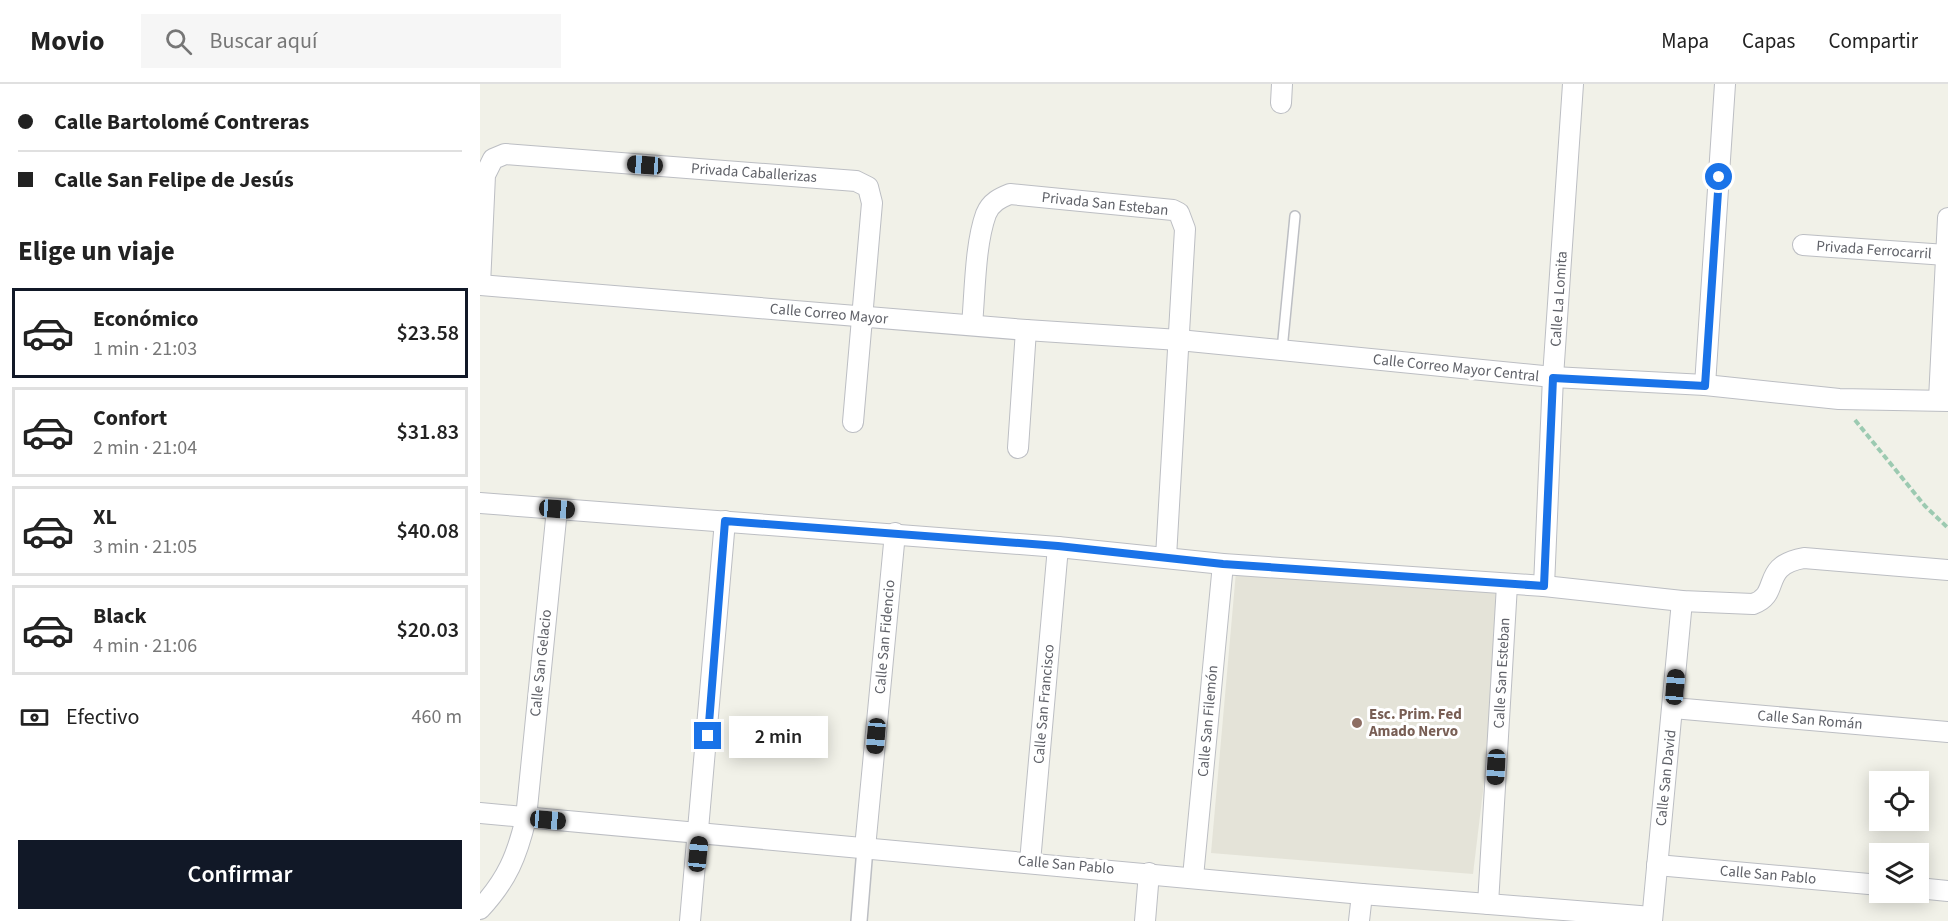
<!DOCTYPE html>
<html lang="es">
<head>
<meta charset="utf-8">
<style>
  :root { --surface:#fff; --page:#f6f6f6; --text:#222; --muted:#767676; --line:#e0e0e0; --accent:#111827 }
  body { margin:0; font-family:"Source Sans 3",sans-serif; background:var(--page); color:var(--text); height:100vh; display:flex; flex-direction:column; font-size:22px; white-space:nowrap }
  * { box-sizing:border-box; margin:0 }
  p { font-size:20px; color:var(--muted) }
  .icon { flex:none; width:33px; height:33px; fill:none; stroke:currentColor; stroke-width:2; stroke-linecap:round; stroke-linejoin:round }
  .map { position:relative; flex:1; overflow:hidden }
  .side { display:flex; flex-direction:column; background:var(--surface); width:480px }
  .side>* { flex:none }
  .guide { display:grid; align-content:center; height:132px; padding:0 18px; background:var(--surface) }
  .buttons { position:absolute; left:1389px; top:687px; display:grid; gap:12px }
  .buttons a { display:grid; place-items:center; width:60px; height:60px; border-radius:0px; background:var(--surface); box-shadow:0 3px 15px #0003; font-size:30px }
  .end { position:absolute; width:27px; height:27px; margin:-14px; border:8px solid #1a73e8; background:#fff; box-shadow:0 0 0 3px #fff }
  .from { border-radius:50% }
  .bubble { position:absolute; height:42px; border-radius:0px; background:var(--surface); box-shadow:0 3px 15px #0003; font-size:20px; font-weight:600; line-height:42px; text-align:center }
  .car { position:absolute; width:18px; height:36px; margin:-18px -9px; border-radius:8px; box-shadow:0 0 4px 2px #0007; background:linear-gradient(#222 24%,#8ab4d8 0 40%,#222 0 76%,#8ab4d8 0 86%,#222 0) }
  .guide b { display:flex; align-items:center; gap:21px; height:57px; font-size:22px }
  .guide b+b { border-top:2px solid var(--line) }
  .guide i { width:15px; height:15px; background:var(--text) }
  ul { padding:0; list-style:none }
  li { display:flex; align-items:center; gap:18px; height:90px; margin:0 12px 9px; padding:0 6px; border:3px solid var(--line); border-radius:0px }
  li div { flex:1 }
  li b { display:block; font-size:22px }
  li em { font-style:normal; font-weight:600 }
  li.selected { border-color:var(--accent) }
  li>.icon { width:54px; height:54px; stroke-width:1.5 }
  h2 { padding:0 18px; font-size:27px; line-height:72px }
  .pay { display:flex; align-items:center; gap:15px; height:66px; padding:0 18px; font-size:22px }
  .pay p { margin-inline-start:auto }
  .cta { display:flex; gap:12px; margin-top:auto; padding:12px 18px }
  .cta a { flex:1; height:69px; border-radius:0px; background:var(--accent); color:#fff; font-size:24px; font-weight:600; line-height:69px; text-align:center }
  header { display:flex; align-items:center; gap:36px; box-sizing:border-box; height:84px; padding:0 30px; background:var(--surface); border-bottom:2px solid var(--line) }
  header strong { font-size:28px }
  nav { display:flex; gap:33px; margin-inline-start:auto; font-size:21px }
  .search { width:420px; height:54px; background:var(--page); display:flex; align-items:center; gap:15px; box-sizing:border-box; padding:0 21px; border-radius:0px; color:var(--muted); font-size:22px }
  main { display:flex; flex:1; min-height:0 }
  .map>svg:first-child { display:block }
  .education { fill:#e4e3d8 }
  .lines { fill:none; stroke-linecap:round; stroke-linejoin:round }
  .service-casing { stroke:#bcbec3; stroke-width:12 }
  .pedestrian-casing { stroke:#bcbec3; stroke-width:18 }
  .minor-casing { stroke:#bcbec3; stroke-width:22 }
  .path { stroke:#9ccab1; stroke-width:4; stroke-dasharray:6 3; stroke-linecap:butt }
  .service { stroke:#fff; stroke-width:9 }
  .pedestrian { stroke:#fff; stroke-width:15 }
  .minor { stroke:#fff; stroke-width:20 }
  .route { stroke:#1a73e8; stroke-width:8 }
  .education-dot { fill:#8d6e63; stroke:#fff; stroke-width:2 }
  .labels { text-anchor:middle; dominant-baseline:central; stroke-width:6; stroke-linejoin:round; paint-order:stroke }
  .street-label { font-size:15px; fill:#5f6168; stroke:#fff }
  .education-label { font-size:15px; font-weight:bold; fill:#785e54; stroke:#fff; text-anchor:start }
</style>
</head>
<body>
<header>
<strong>Movio</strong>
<div class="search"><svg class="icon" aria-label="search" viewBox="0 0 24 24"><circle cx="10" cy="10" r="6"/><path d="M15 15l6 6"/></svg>Buscar aquí</div>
<nav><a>Mapa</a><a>Capas</a><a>Compartir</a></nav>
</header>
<main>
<section class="side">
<div class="guide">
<b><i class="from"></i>Calle Bartolomé Contreras</b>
<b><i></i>Calle San Felipe de Jesús</b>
</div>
<h2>Elige un viaje</h2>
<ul>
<li class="selected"><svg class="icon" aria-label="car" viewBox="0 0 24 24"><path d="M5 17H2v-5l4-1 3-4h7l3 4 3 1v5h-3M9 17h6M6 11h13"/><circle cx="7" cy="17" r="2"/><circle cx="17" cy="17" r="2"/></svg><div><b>Económico</b><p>1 min · 21:03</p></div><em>$23.58</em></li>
<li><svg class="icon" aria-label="car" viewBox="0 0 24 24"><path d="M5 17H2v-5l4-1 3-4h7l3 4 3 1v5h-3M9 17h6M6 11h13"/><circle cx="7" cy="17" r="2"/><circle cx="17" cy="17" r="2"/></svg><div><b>Confort</b><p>2 min · 21:04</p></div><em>$31.83</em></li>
<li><svg class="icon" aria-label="car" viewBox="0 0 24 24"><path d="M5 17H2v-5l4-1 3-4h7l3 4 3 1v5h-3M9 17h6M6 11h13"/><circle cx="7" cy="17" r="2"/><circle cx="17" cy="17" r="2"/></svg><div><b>XL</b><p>3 min · 21:05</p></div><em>$40.08</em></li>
<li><svg class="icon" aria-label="car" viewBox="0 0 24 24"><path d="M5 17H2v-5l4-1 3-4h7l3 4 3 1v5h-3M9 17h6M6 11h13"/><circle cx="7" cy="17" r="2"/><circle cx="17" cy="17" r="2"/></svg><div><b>Black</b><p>4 min · 21:06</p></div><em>$20.03</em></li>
</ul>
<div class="pay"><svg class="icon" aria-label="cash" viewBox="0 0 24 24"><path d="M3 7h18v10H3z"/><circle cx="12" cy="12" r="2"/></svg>Efectivo<p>460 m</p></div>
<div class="cta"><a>Confirmar</a></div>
</section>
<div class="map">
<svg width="1468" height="837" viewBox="0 0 1468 837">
  <rect width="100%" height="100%" fill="#f1f1e8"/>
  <path class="education" d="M 756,488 L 1027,509 L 993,790 L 731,769 Z"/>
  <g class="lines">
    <g class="service-casing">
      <path id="service" d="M 802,266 L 815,132"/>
    </g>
    <g class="pedestrian-casing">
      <path id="pedestrian" d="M 379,837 L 385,764"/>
    </g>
    <g class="minor-casing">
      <g id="minor">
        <path d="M 801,19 L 802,0"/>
        <path d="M 1323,161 L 1466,171"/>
        <path d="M 0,201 L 546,246 L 699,256 L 1073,293 L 1225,301 L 1359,315 L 1468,317"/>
        <path d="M 0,201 L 5,91 L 13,75 L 25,70 L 376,97 L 388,103 L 392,119 L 373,338"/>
        <path d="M 492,241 C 495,208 495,160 506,130 C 511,118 520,114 530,110 L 693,126 L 699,129 L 705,145 L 686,473"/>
        <path d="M 1225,301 L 1245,0"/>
        <path d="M 1459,316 L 1468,134"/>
        <path d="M 538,364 L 546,246"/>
        <path d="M 0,419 L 578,463 L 743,480 L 1064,502 L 1202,517 L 1273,520 C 1302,510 1279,482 1324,474 L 1468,486"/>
        <path d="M 1064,502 L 1073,293 L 1093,0"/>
        <path d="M 1193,624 L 1468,648"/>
        <path d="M 0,729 L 882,810 L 1172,833"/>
        <path d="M 385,764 L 415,449"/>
        <path d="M 550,778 L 578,463"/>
        <path d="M 1177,781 L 1400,801"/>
        <path d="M 713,793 L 743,480"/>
        <path d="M 1438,804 L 1468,807"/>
        <path d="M 1008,820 L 1027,501"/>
        <path d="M 0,825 C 27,796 37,772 46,734 L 77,425"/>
        <path d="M 210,837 L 245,437"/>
        <path d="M 665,837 L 669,789"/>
        <path d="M 879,837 L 882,810"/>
        <path d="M 1172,837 L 1202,517"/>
      </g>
    </g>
    <path class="path" d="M 1375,336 L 1445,422 L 1468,444"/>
    <use href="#service" class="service"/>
    <use href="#pedestrian" class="pedestrian"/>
    <use href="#minor" class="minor"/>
  </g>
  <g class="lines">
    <path class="route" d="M 228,652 L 245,437 L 578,462 L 743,480 L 1064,502 L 1073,294 L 1225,302 L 1239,93"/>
  </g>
  <circle class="education-dot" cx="877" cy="639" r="6"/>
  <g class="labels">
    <g class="street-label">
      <text transform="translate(274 89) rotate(4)">Privada Caballerizas</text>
      <text transform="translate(625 120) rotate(6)">Privada San Esteban</text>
      <text transform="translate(1394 166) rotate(4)">Privada Ferrocarril</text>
      <text transform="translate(1079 215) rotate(-86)">Calle La Lomita</text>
      <text transform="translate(349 230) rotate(5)">Calle Correo Mayor</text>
      <text transform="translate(976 284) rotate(6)">Calle Correo Mayor Central</text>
      <text transform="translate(405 553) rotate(-85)">Calle San Fidencio</text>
      <text transform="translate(61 579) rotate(-84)">Calle San Gelacio</text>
      <text transform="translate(1022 589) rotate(-87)">Calle San Esteban</text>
      <text transform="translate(564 620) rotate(-85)">Calle San Francisco</text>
      <text transform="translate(1330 636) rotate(5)">Calle San Román</text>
      <text transform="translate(728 637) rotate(-85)">Calle San Filemón</text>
      <text transform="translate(1186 694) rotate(-84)">Calle San David</text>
      <text transform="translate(586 781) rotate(5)">Calle San Pablo</text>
      <text transform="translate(1288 791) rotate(5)">Calle San Pablo</text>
    </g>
    <g class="education-label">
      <text x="889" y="630">Esc. Prim. Fed<tspan x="889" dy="17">Amado Nervo</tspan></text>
    </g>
  </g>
</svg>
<div class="buttons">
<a><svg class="icon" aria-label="locate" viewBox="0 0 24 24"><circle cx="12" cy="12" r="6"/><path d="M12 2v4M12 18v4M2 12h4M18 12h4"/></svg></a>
<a><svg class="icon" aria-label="layers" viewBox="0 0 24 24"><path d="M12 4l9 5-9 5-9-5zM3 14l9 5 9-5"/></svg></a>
</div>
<i class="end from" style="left:1239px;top:93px"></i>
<i class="end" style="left:228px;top:652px"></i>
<div class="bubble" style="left:249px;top:632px;width:99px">2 min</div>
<i class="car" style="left:165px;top:81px;rotate:274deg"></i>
<i class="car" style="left:77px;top:425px;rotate:94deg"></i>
<i class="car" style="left:1195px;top:603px;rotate:5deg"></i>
<i class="car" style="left:396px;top:652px;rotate:185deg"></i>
<i class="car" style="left:1016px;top:683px;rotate:183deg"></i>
<i class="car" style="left:68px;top:736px;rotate:95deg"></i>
<i class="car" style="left:218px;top:770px;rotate:6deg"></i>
</div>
</main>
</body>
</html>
